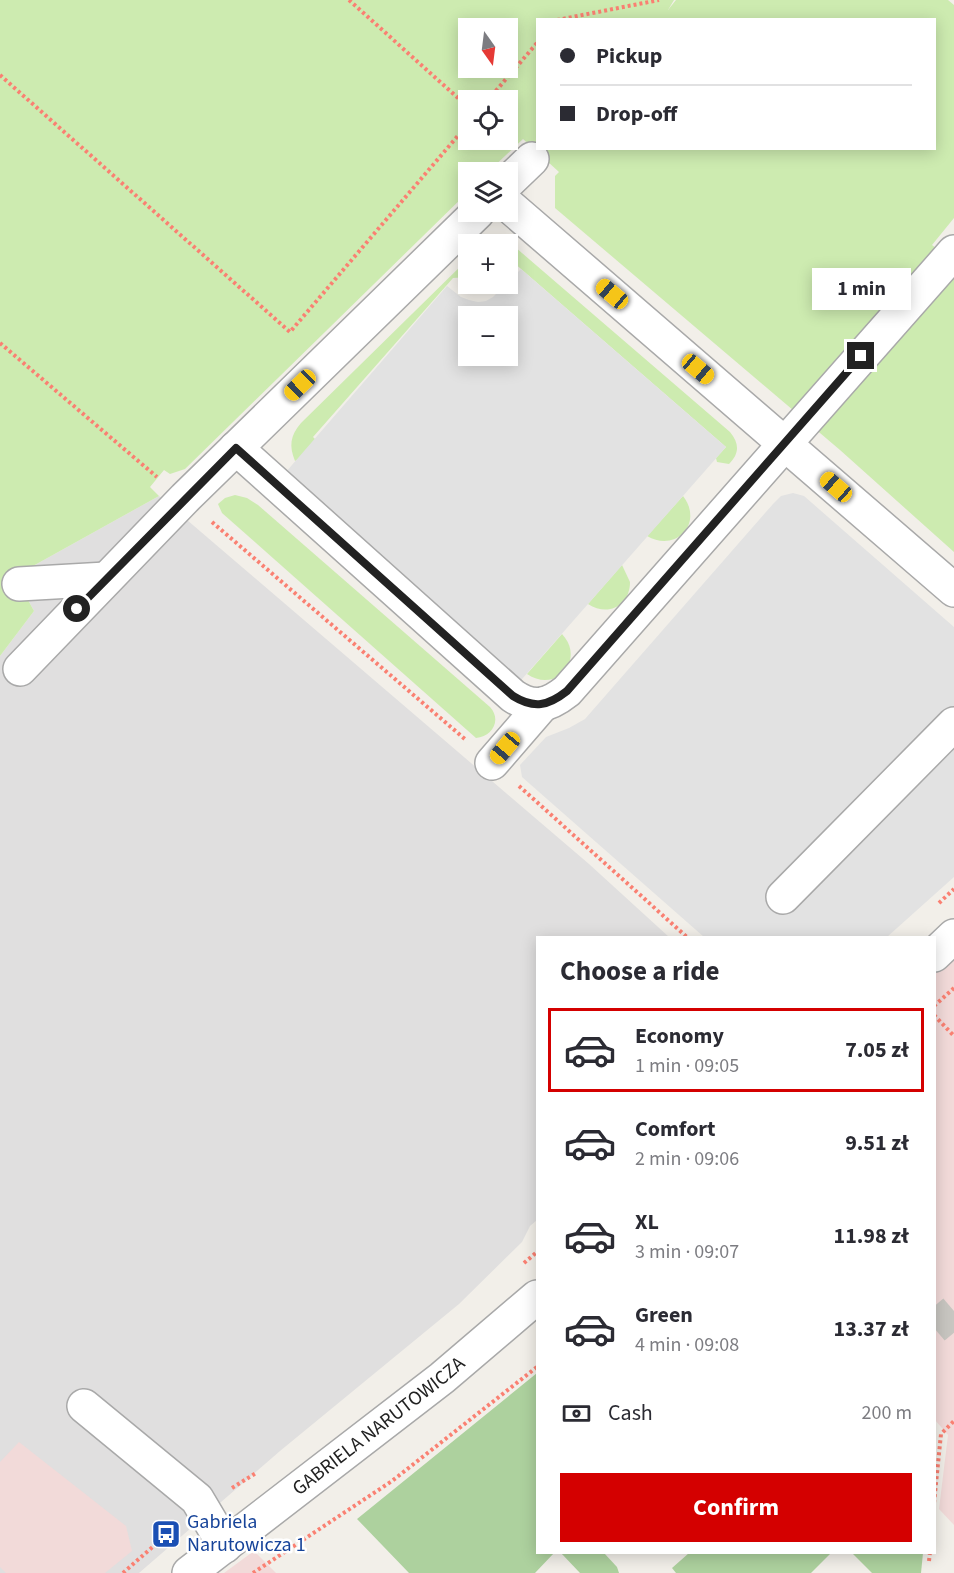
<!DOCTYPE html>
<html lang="en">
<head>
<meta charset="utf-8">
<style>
  :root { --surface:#fff; --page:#f2f2f3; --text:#2b2b33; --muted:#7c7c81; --line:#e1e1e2; --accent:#d40000 }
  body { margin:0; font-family:"Source Sans 3",sans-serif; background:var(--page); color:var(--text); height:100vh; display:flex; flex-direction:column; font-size:22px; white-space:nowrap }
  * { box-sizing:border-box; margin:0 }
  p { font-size:20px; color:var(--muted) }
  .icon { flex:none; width:33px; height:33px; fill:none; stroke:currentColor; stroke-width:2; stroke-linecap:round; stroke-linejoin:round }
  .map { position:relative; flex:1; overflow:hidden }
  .drawer { position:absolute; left:536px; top:936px; width:400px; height:618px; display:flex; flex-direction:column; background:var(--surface); border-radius:0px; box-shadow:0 3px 15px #0003 }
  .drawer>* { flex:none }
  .banner { position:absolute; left:536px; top:18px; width:400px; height:132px; border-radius:0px; box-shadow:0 3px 15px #0003; display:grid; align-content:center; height:132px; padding:0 24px; background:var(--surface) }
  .needle { width:39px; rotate:166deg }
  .tools { position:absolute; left:458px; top:18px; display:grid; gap:12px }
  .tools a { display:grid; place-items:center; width:60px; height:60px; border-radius:0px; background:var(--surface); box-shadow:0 3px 15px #0003; font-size:30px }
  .end { position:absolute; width:27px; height:27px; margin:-14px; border:8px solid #222; background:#fff; box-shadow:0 0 0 3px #fff }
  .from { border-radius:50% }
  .bubble { position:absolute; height:42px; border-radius:0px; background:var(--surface); box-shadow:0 3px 15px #0003; font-size:20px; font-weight:700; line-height:42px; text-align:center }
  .car { position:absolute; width:18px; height:36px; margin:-18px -9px; border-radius:8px; box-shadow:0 0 4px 2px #0007; background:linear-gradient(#f5c518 24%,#345 0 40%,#f5c518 0 76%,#345 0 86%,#f5c518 0) }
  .banner b { display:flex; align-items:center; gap:21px; height:57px; font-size:22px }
  .banner b+b { border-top:2px solid var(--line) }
  .banner i { width:15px; height:15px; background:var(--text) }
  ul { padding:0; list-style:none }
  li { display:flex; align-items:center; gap:18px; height:84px; margin:0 12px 9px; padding:0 12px; border:3px solid transparent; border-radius:0px }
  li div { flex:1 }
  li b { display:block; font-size:22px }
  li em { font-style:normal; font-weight:700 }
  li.current { border-color:var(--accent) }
  li>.icon { width:54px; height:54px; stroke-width:1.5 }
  h2 { padding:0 24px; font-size:27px; line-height:72px }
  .pay { display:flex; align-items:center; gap:15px; height:66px; padding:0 24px; font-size:22px }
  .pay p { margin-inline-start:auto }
  .action { display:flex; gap:12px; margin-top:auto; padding:12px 24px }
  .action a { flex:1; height:69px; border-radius:0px; background:var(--accent); color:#fff; font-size:24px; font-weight:700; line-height:69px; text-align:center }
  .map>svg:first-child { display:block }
  .residential { fill:#e0dfdf }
  .commercial { fill:#f2dad9 }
  .grass { fill:#cdebb0; fill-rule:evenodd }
  .forest { fill:#add19e }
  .parking { fill:#e2e2e2; fill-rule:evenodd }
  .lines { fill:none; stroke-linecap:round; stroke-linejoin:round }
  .minor-tunnel { stroke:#c8c6c1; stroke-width:33; stroke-dasharray:33 16; stroke-linecap:butt }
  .minor-casing { stroke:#a9a9a9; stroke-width:36 }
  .path { stroke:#fa8072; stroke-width:4; stroke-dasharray:3 3; stroke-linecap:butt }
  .minor { stroke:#fff; stroke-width:33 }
  .route { stroke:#222; stroke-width:8 }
  .labels { text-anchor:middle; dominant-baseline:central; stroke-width:5; stroke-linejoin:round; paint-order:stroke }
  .street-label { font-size:20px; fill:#222; stroke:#fff }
  .transit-label { font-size:20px; fill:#164399; stroke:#fff; text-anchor:start }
</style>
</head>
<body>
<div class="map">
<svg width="954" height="1573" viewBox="0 0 954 1573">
  <rect width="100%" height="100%" fill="#f2efe9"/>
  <path class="residential" d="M 159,496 L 589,864 L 669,937 L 537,938 L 537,1220 L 530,1226 L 522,1242 L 459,1304 L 280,1451 L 139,1573 L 0,1573 L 0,656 L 34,611 L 15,576 Z"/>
  <g class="commercial">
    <path d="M 954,958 L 954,1525 L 939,1509 L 948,1435 L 935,1420 L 934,975 Z"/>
    <path d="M 19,1442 L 126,1526 L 132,1551 L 105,1573 L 6,1573 L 0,1567 L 0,1462 Z"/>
    <path d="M 254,1551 L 276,1573 L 224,1573 Z"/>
  </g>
  <g class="grass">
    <path d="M 0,0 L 674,0 L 668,10 L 676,0 L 948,0 L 954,5 L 954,218 L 932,245 L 954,262 L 954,552 L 840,450 L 555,208 L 555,176 L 559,172 L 523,139 L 488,172 L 468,172 L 468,192 L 185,469 L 170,474 L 164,470 L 150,487 L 159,496 L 15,576 L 34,611 L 0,656 ZM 537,20 L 934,20 L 934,148 L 537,148 ZM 468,28 L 507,28 L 507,68 L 468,68 ZM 468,100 L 507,100 L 507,140 L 468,140 Z"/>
    <path d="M 515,247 L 730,432 C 740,444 739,454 729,464 L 717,462 L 716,458 L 726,447 L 513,262 L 507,268 L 507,248 Z"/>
    <path d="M 468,259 L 468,277 L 453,278 L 313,437 L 322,446 L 295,461 C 289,446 290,436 301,423 Z"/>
    <path d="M 235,495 L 247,498 L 258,505 L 490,707 C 502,720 492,737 476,738 L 222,513 L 218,504 L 225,498 Z"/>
    <path d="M 683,496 C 704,523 676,553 647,536 Z"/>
    <path d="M 622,565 L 630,582 C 630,606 608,617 588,604 Z"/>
    <path d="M 562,634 C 586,660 556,694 527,674 Z"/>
  </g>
  <g class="forest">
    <path d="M 537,1373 L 537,1552 L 554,1553 L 535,1573 L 409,1573 L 357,1519 Z"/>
    <path d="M 561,1553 L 604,1553 L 617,1567 L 619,1573 L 580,1573 Z"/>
    <path d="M 689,1553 L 689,1552 L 831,1553 L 811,1573 L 676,1573 L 672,1568 Z"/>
    <path d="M 852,1553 L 923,1553 L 921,1573 L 872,1573 Z"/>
  </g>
  <g class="parking">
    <path d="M 521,269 L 726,447 L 501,703 L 266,495 L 447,286 L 461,297 L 469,300 L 478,302 L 486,301 L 493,297 ZM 468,316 L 507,316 L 507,356 L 468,356 Z"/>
    <path d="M 793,493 L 804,496 L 954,627 L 954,877 L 887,937 L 704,937 L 522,777 L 520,765 L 546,737 L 569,728 L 585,719 L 773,504 L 781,496 Z"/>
  </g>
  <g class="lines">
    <path class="minor-tunnel" d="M 934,1328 L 954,1311"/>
    <g class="minor-casing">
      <g id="minor">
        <path d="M 507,183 L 532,159"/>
        <path d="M 507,204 L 954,590"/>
        <path d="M 236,448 L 513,696 C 534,710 548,706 567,691 L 954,252"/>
        <path d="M 19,584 L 106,579"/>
        <path d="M 20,669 L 185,498 L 478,212"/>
        <path d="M 492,763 L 543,704"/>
        <path d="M 783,897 L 954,724"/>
        <path d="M 934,955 L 954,936"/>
        <path d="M 84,1406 L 197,1499 L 225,1546"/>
        <path id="s1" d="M 189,1573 L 442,1378 L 537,1297"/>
      </g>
    </g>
    <g class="path">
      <path d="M 349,0 L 468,107"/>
      <path d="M 557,20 L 659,0"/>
      <path d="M 0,75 L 290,332 L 468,124"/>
      <path d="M 488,100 L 537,43"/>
      <path d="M 0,343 L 157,477"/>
      <path d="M 212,522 L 466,740"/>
      <path d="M 519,786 L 688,938"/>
      <path d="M 939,903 L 954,889"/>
      <path d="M 934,1006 L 954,988"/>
      <path d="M 934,1015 L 954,1036"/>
      <path d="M 524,1263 L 537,1252"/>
      <path d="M 232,1488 L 256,1473"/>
      <path d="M 934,1503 L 941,1434 L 954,1421"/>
      <path d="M 929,1561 L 930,1552"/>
      <path d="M 123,1573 L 174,1528"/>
      <path d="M 253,1573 L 392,1481 L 537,1367"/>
    </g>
    <use href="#minor" class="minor"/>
  </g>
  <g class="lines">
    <path class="route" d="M 77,609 L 236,448 L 513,696 C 534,709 548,706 567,691 L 861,356"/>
  </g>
  <defs>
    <g id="bus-square" transform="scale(1.5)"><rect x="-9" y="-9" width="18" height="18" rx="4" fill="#1a4fb4" stroke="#fff"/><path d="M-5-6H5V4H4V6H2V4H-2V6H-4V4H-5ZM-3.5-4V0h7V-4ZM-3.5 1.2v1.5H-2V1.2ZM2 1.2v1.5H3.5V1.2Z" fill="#fff"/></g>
  </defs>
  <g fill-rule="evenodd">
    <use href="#bus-square" x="166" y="1534"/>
  </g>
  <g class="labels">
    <g class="street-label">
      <text stroke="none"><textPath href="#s1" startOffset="240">GABRIELA NARUTOWICZA</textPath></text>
    </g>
    <g class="transit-label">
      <text x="187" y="1522">Gabriela<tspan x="187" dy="23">Narutowicza 1</tspan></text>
    </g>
  </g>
</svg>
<div class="tools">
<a><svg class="needle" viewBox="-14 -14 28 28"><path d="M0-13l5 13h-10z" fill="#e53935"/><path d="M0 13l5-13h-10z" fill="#7c7c81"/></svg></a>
<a><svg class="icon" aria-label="locate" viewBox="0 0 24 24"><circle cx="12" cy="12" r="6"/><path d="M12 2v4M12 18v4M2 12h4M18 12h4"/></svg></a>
<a><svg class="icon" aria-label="layers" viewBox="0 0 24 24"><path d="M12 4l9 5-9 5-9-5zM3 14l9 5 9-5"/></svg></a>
<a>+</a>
<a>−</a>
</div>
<i class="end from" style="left:77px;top:609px"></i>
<i class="end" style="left:861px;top:356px"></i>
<div class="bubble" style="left:812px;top:268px;width:99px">1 min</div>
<i class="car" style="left:612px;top:294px;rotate:310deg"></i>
<i class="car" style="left:698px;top:369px;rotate:130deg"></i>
<i class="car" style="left:300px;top:385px;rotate:226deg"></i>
<i class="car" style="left:836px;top:487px;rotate:311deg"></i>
<i class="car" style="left:505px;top:748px;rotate:220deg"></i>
<div class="banner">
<b><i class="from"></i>Pickup</b>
<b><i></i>Drop-off</b>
</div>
<section class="drawer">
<h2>Choose a ride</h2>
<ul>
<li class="current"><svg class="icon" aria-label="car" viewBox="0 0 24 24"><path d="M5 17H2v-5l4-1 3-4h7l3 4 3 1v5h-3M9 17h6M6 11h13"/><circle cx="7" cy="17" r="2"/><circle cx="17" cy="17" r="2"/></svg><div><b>Economy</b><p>1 min · 09:05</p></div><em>7.05 zł</em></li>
<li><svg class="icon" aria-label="car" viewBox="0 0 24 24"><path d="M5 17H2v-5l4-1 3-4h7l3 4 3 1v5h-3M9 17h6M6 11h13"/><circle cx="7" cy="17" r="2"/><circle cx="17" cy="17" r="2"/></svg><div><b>Comfort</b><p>2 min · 09:06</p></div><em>9.51 zł</em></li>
<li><svg class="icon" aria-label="car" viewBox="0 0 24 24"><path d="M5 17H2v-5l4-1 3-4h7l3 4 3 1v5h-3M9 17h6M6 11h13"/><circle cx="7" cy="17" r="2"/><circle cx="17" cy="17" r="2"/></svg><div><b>XL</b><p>3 min · 09:07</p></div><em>11.98 zł</em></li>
<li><svg class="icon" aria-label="car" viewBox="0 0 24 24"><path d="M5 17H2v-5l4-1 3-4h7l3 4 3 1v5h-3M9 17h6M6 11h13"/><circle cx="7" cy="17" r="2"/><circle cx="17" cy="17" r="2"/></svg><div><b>Green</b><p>4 min · 09:08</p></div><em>13.37 zł</em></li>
</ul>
<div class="pay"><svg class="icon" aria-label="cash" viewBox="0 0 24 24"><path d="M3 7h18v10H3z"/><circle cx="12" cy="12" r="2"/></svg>Cash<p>200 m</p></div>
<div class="action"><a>Confirm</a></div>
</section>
</div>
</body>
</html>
